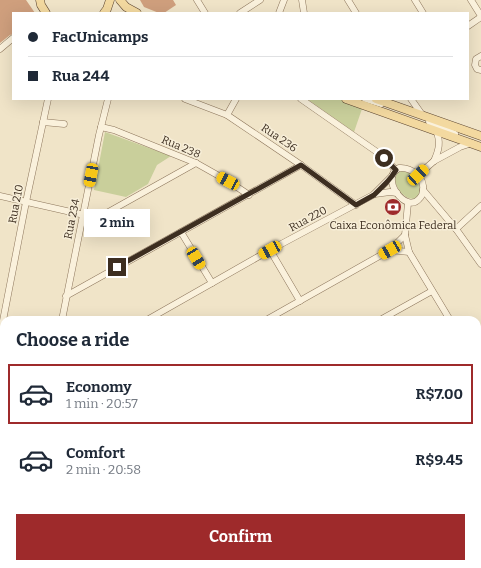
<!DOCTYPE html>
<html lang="en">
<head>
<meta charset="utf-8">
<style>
  :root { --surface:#fff; --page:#f6f6f7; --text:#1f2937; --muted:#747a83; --line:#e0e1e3; --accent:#9e2a2b }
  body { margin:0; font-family:Bitter,serif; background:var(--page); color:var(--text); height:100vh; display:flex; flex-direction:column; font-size:15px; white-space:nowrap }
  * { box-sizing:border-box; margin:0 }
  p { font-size:13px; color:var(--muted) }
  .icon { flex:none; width:22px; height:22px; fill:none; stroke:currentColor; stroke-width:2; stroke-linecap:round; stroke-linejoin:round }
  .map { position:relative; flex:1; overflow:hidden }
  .details { position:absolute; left:0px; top:316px; width:481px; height:252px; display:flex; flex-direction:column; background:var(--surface); border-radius:12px 12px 0 0; box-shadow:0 4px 16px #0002 }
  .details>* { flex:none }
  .hud { position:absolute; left:12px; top:12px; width:457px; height:88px; border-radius:0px; box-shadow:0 4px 16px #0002; display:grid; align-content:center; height:88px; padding:0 16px; background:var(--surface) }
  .end { position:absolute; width:18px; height:18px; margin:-9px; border:5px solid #3d2e20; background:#fff; box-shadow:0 0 0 2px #fff }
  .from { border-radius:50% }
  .bubble { position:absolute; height:28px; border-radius:0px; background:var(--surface); box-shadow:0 4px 16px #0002; font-size:13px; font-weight:700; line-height:28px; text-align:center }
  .car { position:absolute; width:12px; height:24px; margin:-12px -6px; border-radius:5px; box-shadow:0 0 3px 1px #0007; background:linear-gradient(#f5c518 24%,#345 0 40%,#f5c518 0 76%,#345 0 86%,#f5c518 0) }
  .hud b { display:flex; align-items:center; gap:14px; height:38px; font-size:15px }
  .hud b+b { border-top:1px solid var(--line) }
  .hud i { width:10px; height:10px; background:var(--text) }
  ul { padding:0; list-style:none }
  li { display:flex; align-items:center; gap:12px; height:60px; margin:0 8px 6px; padding:0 8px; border:2px solid transparent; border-radius:0px }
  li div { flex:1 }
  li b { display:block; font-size:15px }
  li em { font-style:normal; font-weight:700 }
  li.on { border-color:var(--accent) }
  li>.icon { width:36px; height:36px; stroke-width:1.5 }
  h2 { padding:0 16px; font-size:18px; line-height:48px }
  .cta { display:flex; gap:8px; margin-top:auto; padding:8px 16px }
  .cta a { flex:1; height:46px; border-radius:0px; background:var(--accent); color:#fff; font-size:16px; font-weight:700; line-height:46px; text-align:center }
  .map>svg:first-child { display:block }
  .green { fill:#c9cf9b }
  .building { fill:#cf9f7d }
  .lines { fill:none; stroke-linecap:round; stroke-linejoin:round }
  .minor-casing { stroke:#8d765c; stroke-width:7 }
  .major-casing { stroke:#5b4430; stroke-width:9 }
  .minor { stroke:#faf1dc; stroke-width:6 }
  .major { stroke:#f3d9a0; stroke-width:8 }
  .route { stroke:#3d2e20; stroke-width:5 }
  .labels { text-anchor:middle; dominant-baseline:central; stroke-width:3; stroke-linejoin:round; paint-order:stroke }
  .street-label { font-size:11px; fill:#3d2e20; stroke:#f7eed8 }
  .poi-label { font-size:11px; fill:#3d2e20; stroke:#f7eed8 }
</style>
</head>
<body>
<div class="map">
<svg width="481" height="568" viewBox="0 0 481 568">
  <rect width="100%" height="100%" fill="#f0e4c8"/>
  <g class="green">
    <path d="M 307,99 L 342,99 L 363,106 L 354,132 Z"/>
    <path d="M 105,132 L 171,156 L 157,165 L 148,184 L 126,197 L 94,190 Z"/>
    <path d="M 402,171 C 414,172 420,183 421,193 C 420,194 417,197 416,198 C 404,204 385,176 402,171 Z"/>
    <path d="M 0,373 L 4,375 L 4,425 L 0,420 Z"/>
  </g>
  <g class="building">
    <path d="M 0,0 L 26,0 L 35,13 L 13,13 L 13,34 L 10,35 L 0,43 Z"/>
    <path d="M 140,0 L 173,0 L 176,5 L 164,13 L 159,13 L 144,7 Z"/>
  </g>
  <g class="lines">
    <g class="minor-casing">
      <g id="minor">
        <path d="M 197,0 L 205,13"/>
        <path d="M 302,0 L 304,13"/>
        <path d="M 348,0 L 356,13"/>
        <path d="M 415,0 L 423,13"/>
        <path d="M 471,0 L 481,16"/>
        <path d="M 240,13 L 260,0"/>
        <path d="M 279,13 L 284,0"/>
        <path d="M 468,26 L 481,17"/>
        <path d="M 0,49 L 13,38"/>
        <path d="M 481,56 L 476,59 L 475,65 L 477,69 L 481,70"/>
        <path d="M 185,99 L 227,115 L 301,165 L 356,205"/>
        <path d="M 301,99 L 377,152 L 384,158 L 396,170"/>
        <path d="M 365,99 L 381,104"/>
        <path d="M 411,99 L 423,116"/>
        <path d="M 227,115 L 236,99"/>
        <path d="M 43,122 L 64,124"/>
        <path d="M 437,124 L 429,122 L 455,134"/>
        <path d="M 101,127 L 114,130 L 196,163 L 228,181 L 249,195"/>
        <path d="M 434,161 C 439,150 441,142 436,130"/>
        <path d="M 399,168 C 411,167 425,177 423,191 C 423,193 421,197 419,199 C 406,214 379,178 399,168 Z"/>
        <path d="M 418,175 L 434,161 L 460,147 L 472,143"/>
        <path d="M 423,190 L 456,229 L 481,264"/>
        <path d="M 375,194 L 390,192 L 397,193"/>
        <path d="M 0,196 L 93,217 L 103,215 L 196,163"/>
        <path d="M 408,203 L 405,235 L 409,252 L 450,320"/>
        <path d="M 456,229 L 481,206"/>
        <path d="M 181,232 L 212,283"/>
        <path d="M 270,250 L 300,301"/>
        <path d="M 390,250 L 409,252"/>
        <path d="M 66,296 L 301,165"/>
        <path d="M 62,320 L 99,135 L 108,99"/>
        <path d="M 147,320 L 270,250 L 373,195 L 392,176"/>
        <path d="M 266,320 L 390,250 L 405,235"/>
        <path d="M 380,320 L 432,291"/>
        <path d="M 0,336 L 26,202 L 48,99"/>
        <path d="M 0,352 L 1,366"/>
        <path d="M 477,372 L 481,380"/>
        <path d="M 477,411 L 481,408"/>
        <path d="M 0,458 L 4,456"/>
        <path d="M 477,478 L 481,475"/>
        <path d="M 0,523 L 4,527"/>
        <path d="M 477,550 L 481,548"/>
        <path d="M 37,564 L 40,568"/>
        <path d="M 61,564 L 63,566"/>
        <path d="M 189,564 L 192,568"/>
        <path d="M 263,564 L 267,568"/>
        <path d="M 384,564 L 386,568"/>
        <path d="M 13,568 L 15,564"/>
        <path d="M 133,568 L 138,564"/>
        <path d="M 339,568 L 349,564"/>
        <path d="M 453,568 L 458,564"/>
      </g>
    </g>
    <g class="major-casing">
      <g id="major">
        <path d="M 40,0 L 41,5 L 46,13"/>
        <path d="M 120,0 L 126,7 L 137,13"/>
        <path d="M 104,13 L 107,9 L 110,0"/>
        <path d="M 346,99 L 481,147"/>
        <path d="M 376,99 L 481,136"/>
        <path d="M 0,424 L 4,428"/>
        <path d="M 0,437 L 4,442"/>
        <path d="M 108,564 L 112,568"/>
        <path d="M 119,564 L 122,568"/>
      </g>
    </g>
    <use href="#minor" class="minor"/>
    <use href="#major" class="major"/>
  </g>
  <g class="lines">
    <path class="route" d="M 117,267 L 301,165 L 356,205 L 374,195 L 387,182 L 392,176 L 396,170 L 384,158"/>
  </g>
  <defs>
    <g id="bank-disc" transform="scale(0.9)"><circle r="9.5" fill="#9e2a2b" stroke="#f7eed8"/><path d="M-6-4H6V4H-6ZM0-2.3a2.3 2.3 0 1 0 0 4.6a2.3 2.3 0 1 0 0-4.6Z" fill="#fff"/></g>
  </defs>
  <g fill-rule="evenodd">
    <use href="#bank-disc" x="393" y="207"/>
  </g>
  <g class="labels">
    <g class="street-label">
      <text transform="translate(279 138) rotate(34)">Rua 236</text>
      <text transform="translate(181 147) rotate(23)">Rua 238</text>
      <text transform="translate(16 204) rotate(-79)">Rua 210</text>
      <text transform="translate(72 219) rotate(-78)">Rua 234</text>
      <text transform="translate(308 219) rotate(-28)">Rua 220</text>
    </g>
    <g class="poi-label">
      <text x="393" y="225">Caixa Econômica Federal</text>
    </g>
  </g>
</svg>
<i class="end from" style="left:384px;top:158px"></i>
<i class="end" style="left:117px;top:267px"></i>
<div class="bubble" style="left:84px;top:209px;width:66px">2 min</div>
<i class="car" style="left:91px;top:175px;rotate:191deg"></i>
<i class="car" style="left:418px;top:175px;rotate:47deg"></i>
<i class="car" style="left:228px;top:181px;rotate:298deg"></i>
<i class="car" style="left:270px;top:250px;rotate:241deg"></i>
<i class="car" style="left:390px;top:250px;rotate:240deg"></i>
<i class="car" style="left:196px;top:258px;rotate:149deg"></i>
<div class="hud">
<b><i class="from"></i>FacUnicamps</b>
<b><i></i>Rua 244</b>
</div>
<section class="details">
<h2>Choose a ride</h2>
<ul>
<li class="on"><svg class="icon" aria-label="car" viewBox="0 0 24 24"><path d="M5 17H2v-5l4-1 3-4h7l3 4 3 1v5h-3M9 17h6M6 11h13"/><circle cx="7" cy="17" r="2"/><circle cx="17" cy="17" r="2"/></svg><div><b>Economy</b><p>1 min · 20:57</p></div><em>R$7.00</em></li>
<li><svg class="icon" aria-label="car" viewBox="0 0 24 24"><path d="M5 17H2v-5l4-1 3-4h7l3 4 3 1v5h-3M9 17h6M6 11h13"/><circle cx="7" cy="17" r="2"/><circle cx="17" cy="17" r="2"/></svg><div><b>Comfort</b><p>2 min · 20:58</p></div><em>R$9.45</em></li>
</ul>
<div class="cta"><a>Confirm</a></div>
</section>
</div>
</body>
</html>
